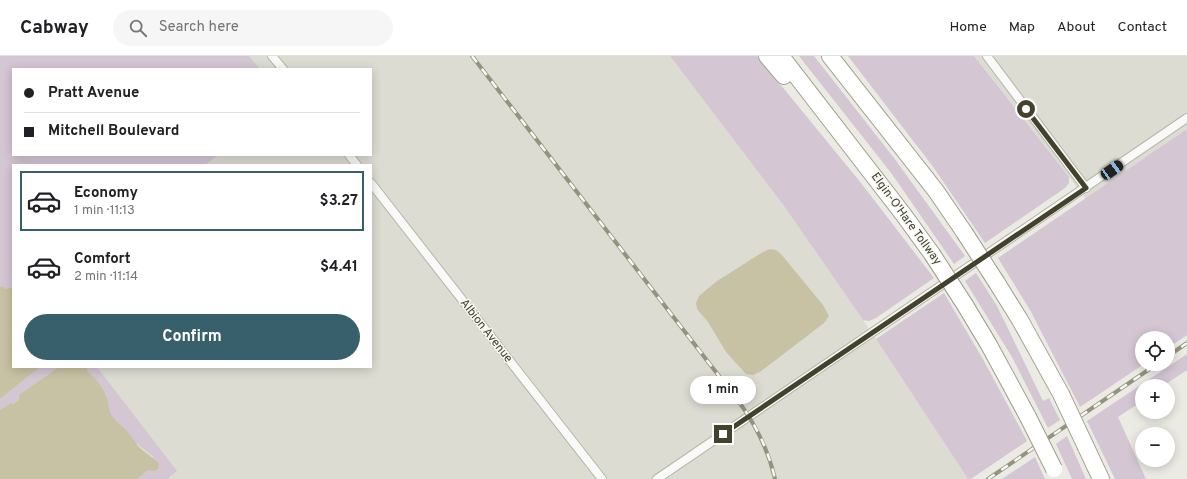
<!DOCTYPE html>
<html lang="en">
<head>
<meta charset="utf-8">
<style>
  :root { --surface:#fff; --page:#f6f6f6; --text:#202124; --muted:#757577; --line:#e0e0e0; --accent:#38606c }
  body { margin:0; font-family:Overpass,sans-serif; background:var(--page); color:var(--text); height:100vh; display:flex; flex-direction:column; font-size:15px; white-space:nowrap }
  * { box-sizing:border-box; margin:0 }
  p { font-size:13px; color:var(--muted) }
  .icon { flex:none; width:22px; height:22px; fill:none; stroke:currentColor; stroke-width:2; stroke-linecap:round; stroke-linejoin:round }
  .map { position:relative; flex:1; overflow:hidden }
  .details { position:absolute; left:12px; top:108px; width:360px; height:204px; display:flex; flex-direction:column; background:var(--surface); border-radius:0px; box-shadow:0 2px 10px #0003 }
  .details>* { flex:none }
  .top-card { position:absolute; left:12px; top:12px; width:360px; height:88px; border-radius:0px; box-shadow:0 2px 10px #0003; display:grid; align-content:center; height:88px; padding:0 12px; background:var(--surface) }
  .controls { position:absolute; left:1135px; top:275px; display:grid; gap:8px }
  .controls a { display:grid; place-items:center; width:40px; height:40px; border-radius:50%; background:var(--surface); box-shadow:0 2px 10px #0003; font-size:20px }
  .end { position:absolute; width:18px; height:18px; margin:-9px; border:5px solid #42422d; background:#fff; box-shadow:0 0 0 2px #fff }
  .from { border-radius:50% }
  .bubble { position:absolute; height:28px; border-radius:14px; background:var(--surface); box-shadow:0 2px 10px #0003; font-size:13px; font-weight:700; line-height:28px; text-align:center }
  .car { position:absolute; width:12px; height:24px; margin:-12px -6px; border-radius:5px; box-shadow:0 0 3px 1px #0007; background:linear-gradient(#222 24%,#8ab4d8 0 40%,#222 0 76%,#8ab4d8 0 86%,#222 0) }
  .top-card b { display:flex; align-items:center; gap:14px; height:38px; font-size:15px }
  .top-card b+b { border-top:1px solid var(--line) }
  .top-card i { width:10px; height:10px; background:var(--text) }
  ul { padding:7px 0 0; list-style:none }
  li { display:flex; align-items:center; gap:12px; height:60px; margin:0 8px 6px; padding:0 4px; border:2px solid transparent; border-radius:0px }
  li div { flex:1 }
  li b { display:block; font-size:15px }
  li em { font-style:normal; font-weight:700 }
  li.current { border-color:var(--accent) }
  li>.icon { width:36px; height:36px; stroke-width:1.5 }
  .button { display:flex; gap:8px; margin-top:auto; padding:8px 12px }
  .button a { flex:1; height:46px; border-radius:24px; background:var(--accent); color:#fff; font-size:16px; font-weight:700; line-height:46px; text-align:center }
  header { display:flex; align-items:center; gap:24px; box-sizing:border-box; height:56px; padding:0 20px; background:var(--surface); border-bottom:1px solid var(--line) }
  header strong { font-size:19px }
  nav { display:flex; gap:22px; margin-inline-start:auto; font-size:14px }
  .search { width:280px; height:36px; background:var(--page); display:flex; align-items:center; gap:10px; box-sizing:border-box; padding:0 14px; border-radius:22px; color:var(--muted); font-size:15px }
  .map>svg:first-child { display:block }
  .built { fill:#dddcd3; fill-rule:evenodd }
  .green { fill:#d4c6d3 }
  .water { fill:#c7c2a3 }
  .lines { fill:none; stroke-linecap:round; stroke-linejoin:round }
  .minor-casing { stroke:#b5b5a9; stroke-width:10 }
  .motorway-casing { stroke:#a09f8d; stroke-width:18 }
  .minor { stroke:#f9f9f7; stroke-width:8 }
  .motorway { stroke:#fff; stroke-width:16 }
  .rail-casing { stroke:#93937f; stroke-width:4 }
  .rail { stroke:#f8f8f4; stroke-width:2.5; stroke-dasharray:8; stroke-linecap:butt }
  .motorway-bridge-casing { stroke:#a09f8d; stroke-width:18; stroke-linecap:butt }
  .motorway-bridge { stroke:#fff; stroke-width:16 }
  .route { stroke:#42422d; stroke-width:5 }
  .labels { text-anchor:middle; dominant-baseline:central; stroke-width:3; stroke-linejoin:round; paint-order:stroke }
  .street-label { font-size:12px; fill:#42422d; stroke:#f8f8f4 }
</style>
</head>
<body>
<header>
<strong>Cabway</strong>
<div class="search"><svg class="icon" aria-label="search" viewBox="0 0 24 24"><circle cx="10" cy="10" r="6"/><path d="M15 15l6 6"/></svg>Search here</div>
<nav><a>Home</a><a>Map</a><a>About</a><a>Contact</a></nav>
</header>
<div class="map">
<svg width="1187" height="423" viewBox="0 0 1187 423">
  <rect width="100%" height="100%" fill="#ebebe4"/>
  <g class="built">
    <path d="M 0,0 L 670,0 L 784,150 L 876,283 L 968,423 L 0,423 ZM 13,13 L 371,13 L 371,99 L 13,99 ZM 13,109 L 371,109 L 371,311 L 13,311 Z"/>
    <path d="M 974,0 L 1187,0 L 1187,73 L 1086,143 Z"/>
  </g>
  <g class="green">
    <path d="M 0,0 L 249,0 L 260,13 L 13,13 L 13,99 L 218,99 L 205,109 L 13,109 L 13,231 L 6,233 L 2,230 L 0,231 Z"/>
    <path d="M 670,0 L 757,0 L 861,127 L 934,222 L 876,262 L 869,265 L 863,264 L 784,150 Z"/>
    <path d="M 799,0 L 814,0 L 894,102 L 965,200 L 954,208 L 892,118 Z"/>
    <path d="M 848,0 L 974,0 L 1069,121 L 1069,127 L 1065,132 L 985,187 L 934,112 Z"/>
    <path d="M 1187,73 L 1187,279 L 1168,292 L 1168,282 L 1142,282 L 1142,308 L 1144,308 L 1080,351 L 1030,254 L 998,202 Z"/>
    <path d="M 976,217 L 997,250 L 1043,345 L 1049,342 L 1060,364 L 1048,372 L 1012,301 L 965,225 Z"/>
    <path d="M 944,237 L 984,305 L 1027,385 L 971,423 L 968,423 L 876,283 Z"/>
    <path d="M 1187,298 L 1187,314 L 1163,330 L 1142,330 L 1142,345 L 1118,361 L 1146,423 L 1115,423 L 1087,365 Z"/>
    <path d="M 40,311 L 59,311 L 19,339 L 19,344 L 14,348 L 11,347 L 0,354 L 0,343 Z"/>
    <path d="M 87,311 L 97,311 L 177,415 L 167,423 L 137,423 L 148,413 L 154,415 L 153,400 C 142,393 114,368 109,356 C 104,341 103,325 88,316 Z"/>
    <path d="M 1067,380 L 1086,423 L 1072,423 L 1056,388 Z"/>
    <path d="M 1035,401 L 1045,423 L 1002,423 Z"/>
  </g>
  <g class="water">
    <path d="M 770,193 L 776,194 L 781,198 L 823,249 L 829,260 L 824,267 L 760,316 L 753,319 L 746,318 L 726,296 L 708,266 L 697,253 L 696,247 L 699,240 L 717,225 L 763,196 Z"/>
    <path d="M 2,230 L 6,233 L 13,231 L 13,311 L 40,311 L 0,343 L 0,231 Z"/>
    <path d="M 59,311 L 87,311 L 88,316 C 96,321 104,333 107,343 C 109,348 108,354 111,358 C 116,368 126,371 131,381 C 135,384 136,388 139,391 C 146,398 153,401 159,408 L 158,413 L 154,415 L 148,414 L 137,423 L 0,423 L 0,354 L 11,347 L 14,348 L 19,344 L 19,339 Z"/>
  </g>
  <g class="lines">
    <g class="minor-casing">
      <g id="minor">
        <path d="M 272,0 L 283,13"/>
        <path d="M 987,0 L 1086,132"/>
        <path d="M 349,99 L 357,109"/>
        <path d="M 371,127 L 602,423"/>
        <path d="M 657,423 L 1187,62"/>
      </g>
    </g>
    <g class="motorway-casing">
      <g id="motorway">
        <path d="M 767,0 L 784,20"/>
        <path d="M 781,0 L 903,158 L 932,198"/>
        <path d="M 830,0 L 936,135 L 964,176"/>
        <path d="M 997,227 L 1020,264 L 1061,338"/>
        <path d="M 965,249 L 989,289 L 1028,361"/>
        <path d="M 1086,391 L 1101,423"/>
      </g>
    </g>
    <use href="#minor" class="minor"/>
    <use href="#motorway" class="motorway"/>
    <g class="rail-casing">
      <g id="rail">
        <path d="M 472,0 L 736,342 C 755,367 768,392 775,423"/>
        <path d="M 1168,300 L 1187,287"/>
        <path d="M 988,423 L 1157,308"/>
      </g>
    </g>
    <use href="#rail" class="rail"/>
    <g class="motorway-bridge-casing">
      <g id="motorway-bridge">
        <path d="M 964,176 L 997,227"/>
        <path d="M 932,198 L 965,249"/>
        <path d="M 1061,338 L 1086,391"/>
        <path d="M 1028,361 L 1054,413"/>
      </g>
    </g>
    <use href="#motorway-bridge" class="motorway-bridge"/>
  </g>
  <g class="lines">
    <path class="route" d="M 723,378 L 1086,132 L 1026,53"/>
  </g>
  <g class="labels">
    <g class="street-label">
      <text transform="translate(906 163) rotate(54)">Elgin-O'Hare Tollway</text>
      <text transform="translate(486 275) rotate(52)">Albion Avenue</text>
    </g>
  </g>
</svg>
<div class="controls">
<a><svg class="icon" aria-label="locate" viewBox="0 0 24 24"><circle cx="12" cy="12" r="6"/><path d="M12 2v4M12 18v4M2 12h4M18 12h4"/></svg></a>
<a>+</a>
<a>−</a>
</div>
<i class="end from" style="left:1026px;top:53px"></i>
<i class="end" style="left:723px;top:378px"></i>
<div class="bubble" style="left:690px;top:320px;width:66px">1 min</div>
<i class="car" style="left:1112px;top:114px;rotate:55deg"></i>
<div class="top-card">
<b><i class="from"></i>Pratt Avenue</b>
<b><i></i>Mitchell Boulevard</b>
</div>
<section class="details">
<ul>
<li class="current"><svg class="icon" aria-label="car" viewBox="0 0 24 24"><path d="M5 17H2v-5l4-1 3-4h7l3 4 3 1v5h-3M9 17h6M6 11h13"/><circle cx="7" cy="17" r="2"/><circle cx="17" cy="17" r="2"/></svg><div><b>Economy</b><p>1 min · 11:13</p></div><em>$3.27</em></li>
<li><svg class="icon" aria-label="car" viewBox="0 0 24 24"><path d="M5 17H2v-5l4-1 3-4h7l3 4 3 1v5h-3M9 17h6M6 11h13"/><circle cx="7" cy="17" r="2"/><circle cx="17" cy="17" r="2"/></svg><div><b>Comfort</b><p>2 min · 11:14</p></div><em>$4.41</em></li>
</ul>
<div class="button"><a>Confirm</a></div>
</section>
</div>
</body>
</html>
